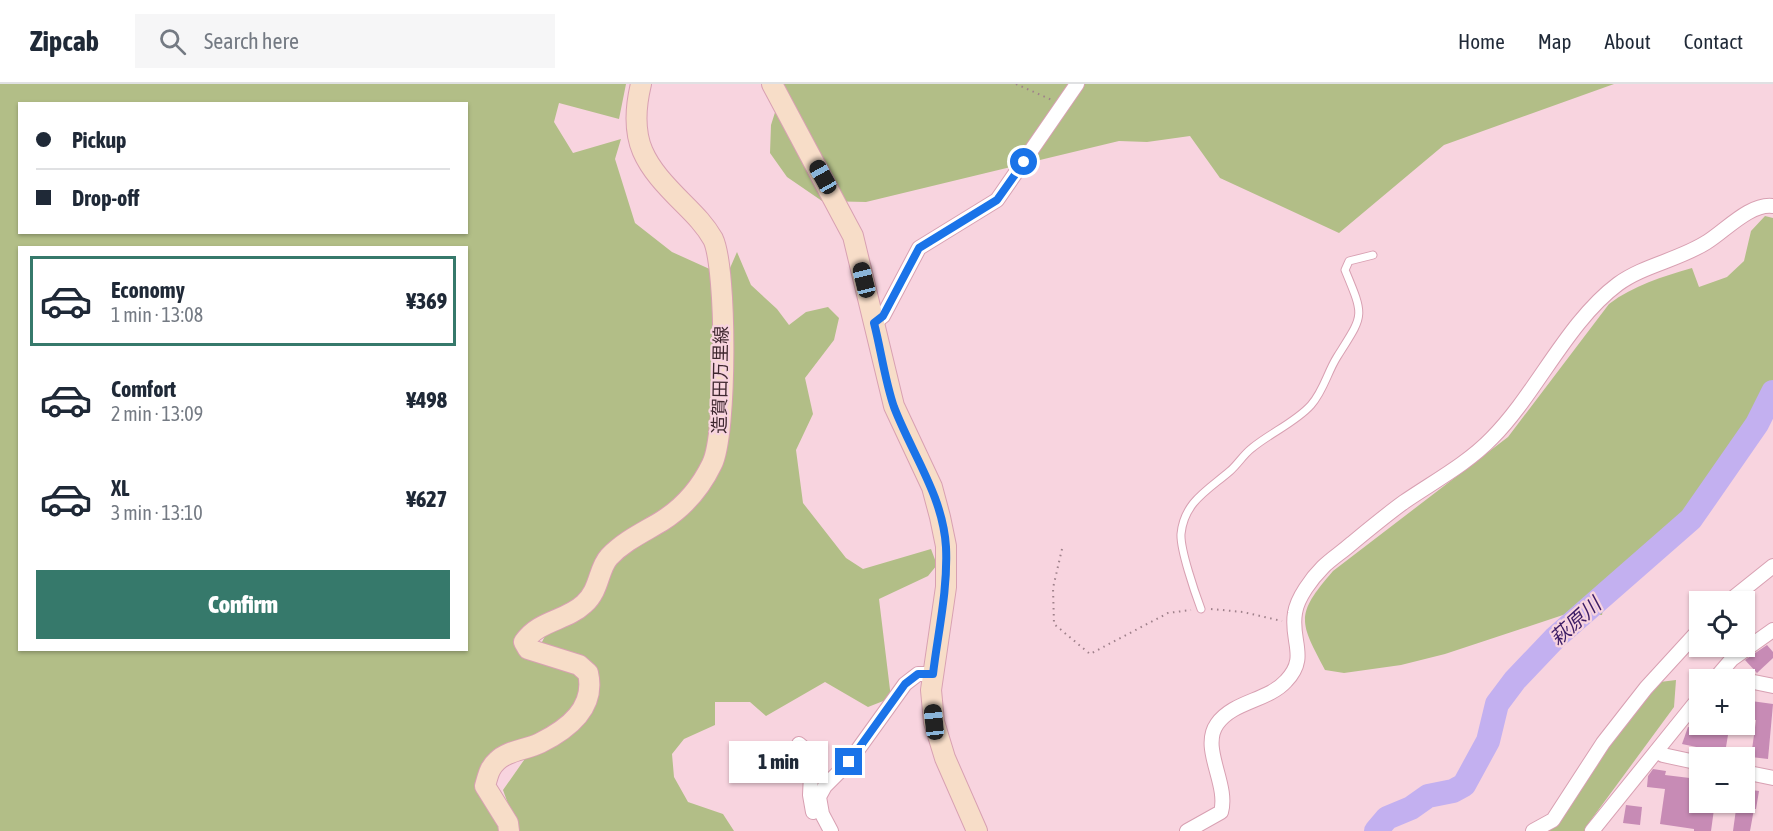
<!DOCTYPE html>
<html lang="en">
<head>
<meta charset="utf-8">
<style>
  :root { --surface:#fff; --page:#f6f6f7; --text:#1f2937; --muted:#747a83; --line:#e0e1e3; --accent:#36796b }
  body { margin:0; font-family:"Asap Condensed","Noto Sans JP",sans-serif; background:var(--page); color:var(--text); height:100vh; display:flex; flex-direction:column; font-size:22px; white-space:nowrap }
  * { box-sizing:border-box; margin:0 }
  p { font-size:20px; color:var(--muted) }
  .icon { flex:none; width:33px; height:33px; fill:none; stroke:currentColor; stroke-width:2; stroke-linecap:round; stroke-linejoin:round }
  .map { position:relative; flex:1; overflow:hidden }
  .drawer { position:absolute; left:18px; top:162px; width:450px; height:405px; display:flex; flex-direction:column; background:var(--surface); border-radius:0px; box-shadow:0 2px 4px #0004 }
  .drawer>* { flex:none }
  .guide { position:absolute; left:18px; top:18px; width:450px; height:132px; border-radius:0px; box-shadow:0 2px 4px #0004; display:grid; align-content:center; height:132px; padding:0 18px; background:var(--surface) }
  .buttons { position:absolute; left:1689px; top:507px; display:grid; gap:12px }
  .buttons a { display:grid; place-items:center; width:66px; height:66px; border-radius:0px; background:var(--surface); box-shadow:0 2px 4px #0004; font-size:30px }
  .end { position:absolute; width:27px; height:27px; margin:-14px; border:8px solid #1a73e8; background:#fff; box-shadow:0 0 0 3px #fff }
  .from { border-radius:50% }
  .bubble { position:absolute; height:42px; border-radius:0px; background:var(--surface); box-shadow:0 2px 4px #0004; font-size:20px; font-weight:800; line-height:42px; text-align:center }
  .car { position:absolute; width:18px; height:36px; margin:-18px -9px; border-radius:8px; box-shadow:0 0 4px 2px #0007; background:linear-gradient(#222 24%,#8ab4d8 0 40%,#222 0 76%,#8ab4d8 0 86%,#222 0) }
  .guide b { display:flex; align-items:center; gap:21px; height:57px; font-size:22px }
  .guide b+b { border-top:2px solid var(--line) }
  .guide i { width:15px; height:15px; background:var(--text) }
  ul { padding:10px 0 0; list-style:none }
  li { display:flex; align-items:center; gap:18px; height:90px; margin:0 12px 9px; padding:0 6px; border:3px solid transparent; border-radius:0px }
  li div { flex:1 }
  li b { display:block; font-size:22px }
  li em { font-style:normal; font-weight:800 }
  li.current { border-color:var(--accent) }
  li>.icon { width:54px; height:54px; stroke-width:1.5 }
  .cta { display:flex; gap:12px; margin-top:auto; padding:12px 18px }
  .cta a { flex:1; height:69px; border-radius:0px; background:var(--accent); color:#fff; font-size:24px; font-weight:800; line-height:69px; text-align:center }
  header { display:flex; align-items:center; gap:36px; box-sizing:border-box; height:84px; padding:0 30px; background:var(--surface); border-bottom:2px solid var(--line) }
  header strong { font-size:28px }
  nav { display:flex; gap:33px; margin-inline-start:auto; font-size:21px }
  .search { width:420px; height:54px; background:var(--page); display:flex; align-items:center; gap:15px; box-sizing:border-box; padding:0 21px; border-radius:0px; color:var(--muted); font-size:22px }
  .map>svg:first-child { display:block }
  .green { fill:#b2be87; fill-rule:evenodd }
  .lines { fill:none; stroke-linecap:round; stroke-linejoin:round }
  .river { stroke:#c3b0f0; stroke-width:24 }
  .building { fill:#c78bb5 }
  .lane-casing { stroke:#d8a0b2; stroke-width:9 }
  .street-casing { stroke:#d8a0b2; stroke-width:16 }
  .secondary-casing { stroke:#d8a0b2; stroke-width:22 }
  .path { stroke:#9f818b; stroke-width:2; stroke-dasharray:1.5 4.5; stroke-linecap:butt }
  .lane { stroke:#fff; stroke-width:7 }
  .street { stroke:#fff; stroke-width:14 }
  .secondary { stroke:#f7ddc8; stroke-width:20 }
  .route { stroke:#1a73e8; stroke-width:8 }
  .labels { text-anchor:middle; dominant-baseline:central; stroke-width:4.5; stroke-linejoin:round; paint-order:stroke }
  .street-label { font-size:18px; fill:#3e272f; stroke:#f8d4df }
  .water-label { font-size:20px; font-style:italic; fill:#3b1c65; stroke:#f8d4df }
</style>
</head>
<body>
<header>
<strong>Zipcab</strong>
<div class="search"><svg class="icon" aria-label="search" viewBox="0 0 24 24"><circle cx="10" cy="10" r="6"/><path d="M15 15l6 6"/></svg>Search here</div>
<nav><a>Home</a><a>Map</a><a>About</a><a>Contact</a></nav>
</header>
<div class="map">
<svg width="1773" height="747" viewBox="0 0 1773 747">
  <rect width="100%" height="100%" fill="#f8d4df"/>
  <g class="green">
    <path d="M 0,0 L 626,0 L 619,35 L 559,19 L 554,38 L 573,69 L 621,55 L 615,75 L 635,139 L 672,168 L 714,187 L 718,288 L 713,360 L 699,393 L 593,502 L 519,558 L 584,592 L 571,633 L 484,686 L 504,747 L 0,747 ZM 20,20 L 466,20 L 466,148 L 20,148 ZM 20,164 L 466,164 L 466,566 L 20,566 Z"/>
    <path d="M 784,0 L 1614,0 L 1444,61 L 1339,149 L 1220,94 L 1190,52 L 1147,58 L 1119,57 L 866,118 L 822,117 L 787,93 L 770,69 L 771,41 Z"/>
    <path d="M 1765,132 L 1773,134 L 1773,318 L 1756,337 L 1678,461 L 1607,499 L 1602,531 L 1566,530 L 1445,570 L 1401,581 L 1344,589 L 1325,586 C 1299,537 1295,531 1333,487 L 1508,353 L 1609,220 C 1634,201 1662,193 1692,184 L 1699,203 L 1727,193 L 1744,177 L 1751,147 Z"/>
    <path d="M 737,168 L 751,201 L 777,225 L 789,241 L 806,228 L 828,223 L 839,234 L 834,256 L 805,294 L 813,330 L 796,366 L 803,419 L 846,474 L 863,485 L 931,465 L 937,481 L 928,492 L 879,515 L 891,614 L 868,623 L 825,598 L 766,632 L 750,618 L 715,618 L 715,641 L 684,655 L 672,670 L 674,693 L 688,718 L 723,730 L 734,747 L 518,747 L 503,706 L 529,669 L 581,640 L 593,585 L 541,560 L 546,550 L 615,475 L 715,391 L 727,191 Z"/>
    <path d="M 1676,596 L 1674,623 L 1588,740 L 1586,747 L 1539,747 L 1620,643 L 1660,598 Z"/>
  </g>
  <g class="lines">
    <path class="river" d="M 1376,747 L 1387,734 L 1411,724 L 1428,712 L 1453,707 L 1464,701 L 1488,657 L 1497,620 L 1515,596 L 1555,554 L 1691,435 L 1757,340 L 1773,308"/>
  </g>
  <g class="building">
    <path d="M 1767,561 L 1773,568 L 1773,574 L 1757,589 L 1745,576 Z"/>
    <path d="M 1744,616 L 1773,620 L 1768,675 L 1751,673 L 1756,636 L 1744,635 Z"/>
    <path d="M 1688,643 L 1728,651 L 1725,669 L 1682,660 Z"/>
    <path d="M 1653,685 L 1666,687 L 1665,691 L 1698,695 L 1695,718 L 1715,718 L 1711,747 L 1694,747 L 1694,745 L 1660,740 L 1665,705 L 1647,703 L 1648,692 Z"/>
    <path d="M 1744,705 L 1759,707 L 1756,725 L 1754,725 L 1750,747 L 1733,747 L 1737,718 L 1744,718 Z"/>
    <path d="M 1626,721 L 1642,723 L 1640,741 L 1623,739 Z"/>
  </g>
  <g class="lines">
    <g class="lane-casing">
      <path id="lane" d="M 1201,525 C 1195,509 1180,465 1181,450 C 1184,418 1208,406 1230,387 C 1238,380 1243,371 1252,364 C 1270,349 1296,338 1311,321 C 1324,306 1327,289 1337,273 C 1364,230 1365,234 1345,186 L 1349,177 L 1373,171"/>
    </g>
    <g class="street-casing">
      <g id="street">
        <path d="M 874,239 L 883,232 L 919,164 L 997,116 L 1077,0"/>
        <path d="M 1728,518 L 1773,482"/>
        <path d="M 1714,596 L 1732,575 L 1773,546"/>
        <path d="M 1744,596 L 1773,602"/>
        <path d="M 799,660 L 812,671 L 810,711 L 813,728"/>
        <path d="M 1657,667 L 1663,671 L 1700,679"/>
        <path d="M 1744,688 L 1773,694"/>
        <path d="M 831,747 L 822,730 L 819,713 L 825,702 L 849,678 L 905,600 L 918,590 L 933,590"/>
        <path d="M 1187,747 L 1221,728 C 1229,700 1200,664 1217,640 C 1233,617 1268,617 1286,597 C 1309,573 1290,557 1295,529 C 1297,514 1312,494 1323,483 C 1331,475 1342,468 1351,460 C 1368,446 1386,431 1404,418 C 1433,398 1467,380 1492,354 C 1536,310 1567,238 1618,200 C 1644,181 1679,176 1707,158 C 1725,147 1750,119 1773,122"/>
        <path d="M 1533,747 L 1553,736 L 1603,659 L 1646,604 L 1700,545"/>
        <path d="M 1592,747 L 1700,613"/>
      </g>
    </g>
    <g class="secondary-casing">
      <g id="secondary">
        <path d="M 772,0 L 853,152 L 894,322 L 932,403 L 940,433 L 946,462 L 946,503 L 931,606 L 934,638 L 945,674 L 977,747"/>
        <path d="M 509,747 L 508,739 L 485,702 C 488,692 489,684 497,677 C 508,666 526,666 540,659 C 568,645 596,624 588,589 L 579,581 L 528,565 L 524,558 C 539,536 566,537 584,520 C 600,506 598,485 609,473 C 624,457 644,448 662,437 C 684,423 701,403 712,380 C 727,350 727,184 713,155 C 705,141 695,131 684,120 C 645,81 627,58 641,0"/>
      </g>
    </g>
    <g class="path">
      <path d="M 1016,0 L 1052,16"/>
      <path d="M 1062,465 L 1053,504 L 1054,540 L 1090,570 L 1168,529 L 1191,526"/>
      <path d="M 1211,525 L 1243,528 L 1282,537"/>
    </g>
    <use href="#lane" class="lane"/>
    <use href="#street" class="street"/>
    <use href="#secondary" class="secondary"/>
  </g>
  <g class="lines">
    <path class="route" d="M 849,678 L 905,600 L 918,590 L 933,590 C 938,548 948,506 946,463 C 943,412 912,370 894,323 C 885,297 881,266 874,239 L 883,232 L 919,164 L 997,116 L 1024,78"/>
  </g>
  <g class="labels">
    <g class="street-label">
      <text transform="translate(720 296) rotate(-89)">造賀田万里線</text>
    </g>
    <g class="water-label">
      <text transform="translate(1575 537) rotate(-42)">萩原川</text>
    </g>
  </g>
</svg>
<div class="buttons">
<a><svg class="icon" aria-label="locate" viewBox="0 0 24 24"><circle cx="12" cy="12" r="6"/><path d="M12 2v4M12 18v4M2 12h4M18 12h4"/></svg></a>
<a>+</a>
<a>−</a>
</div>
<i class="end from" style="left:1024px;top:78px"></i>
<i class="end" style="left:849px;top:678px"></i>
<div class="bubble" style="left:729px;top:657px;width:99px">1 min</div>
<i class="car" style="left:823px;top:93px;rotate:331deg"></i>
<i class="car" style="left:864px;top:196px;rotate:346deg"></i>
<i class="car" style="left:934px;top:638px;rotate:354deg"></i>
<div class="guide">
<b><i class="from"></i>Pickup</b>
<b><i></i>Drop-off</b>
</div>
<section class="drawer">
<ul>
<li class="current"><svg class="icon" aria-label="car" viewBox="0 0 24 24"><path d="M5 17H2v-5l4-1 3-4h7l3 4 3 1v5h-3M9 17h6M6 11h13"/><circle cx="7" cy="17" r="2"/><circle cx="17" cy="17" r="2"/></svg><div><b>Economy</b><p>1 min · 13:08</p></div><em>¥369</em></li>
<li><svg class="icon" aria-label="car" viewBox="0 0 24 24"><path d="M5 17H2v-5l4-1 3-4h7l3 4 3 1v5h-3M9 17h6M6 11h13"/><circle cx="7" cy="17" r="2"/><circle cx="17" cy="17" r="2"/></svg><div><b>Comfort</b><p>2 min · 13:09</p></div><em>¥498</em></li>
<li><svg class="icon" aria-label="car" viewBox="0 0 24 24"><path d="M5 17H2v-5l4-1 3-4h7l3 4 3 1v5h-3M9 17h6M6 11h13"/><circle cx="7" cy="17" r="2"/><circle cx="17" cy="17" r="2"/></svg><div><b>XL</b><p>3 min · 13:10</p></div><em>¥627</em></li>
</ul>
<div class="cta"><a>Confirm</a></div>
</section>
</div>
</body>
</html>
